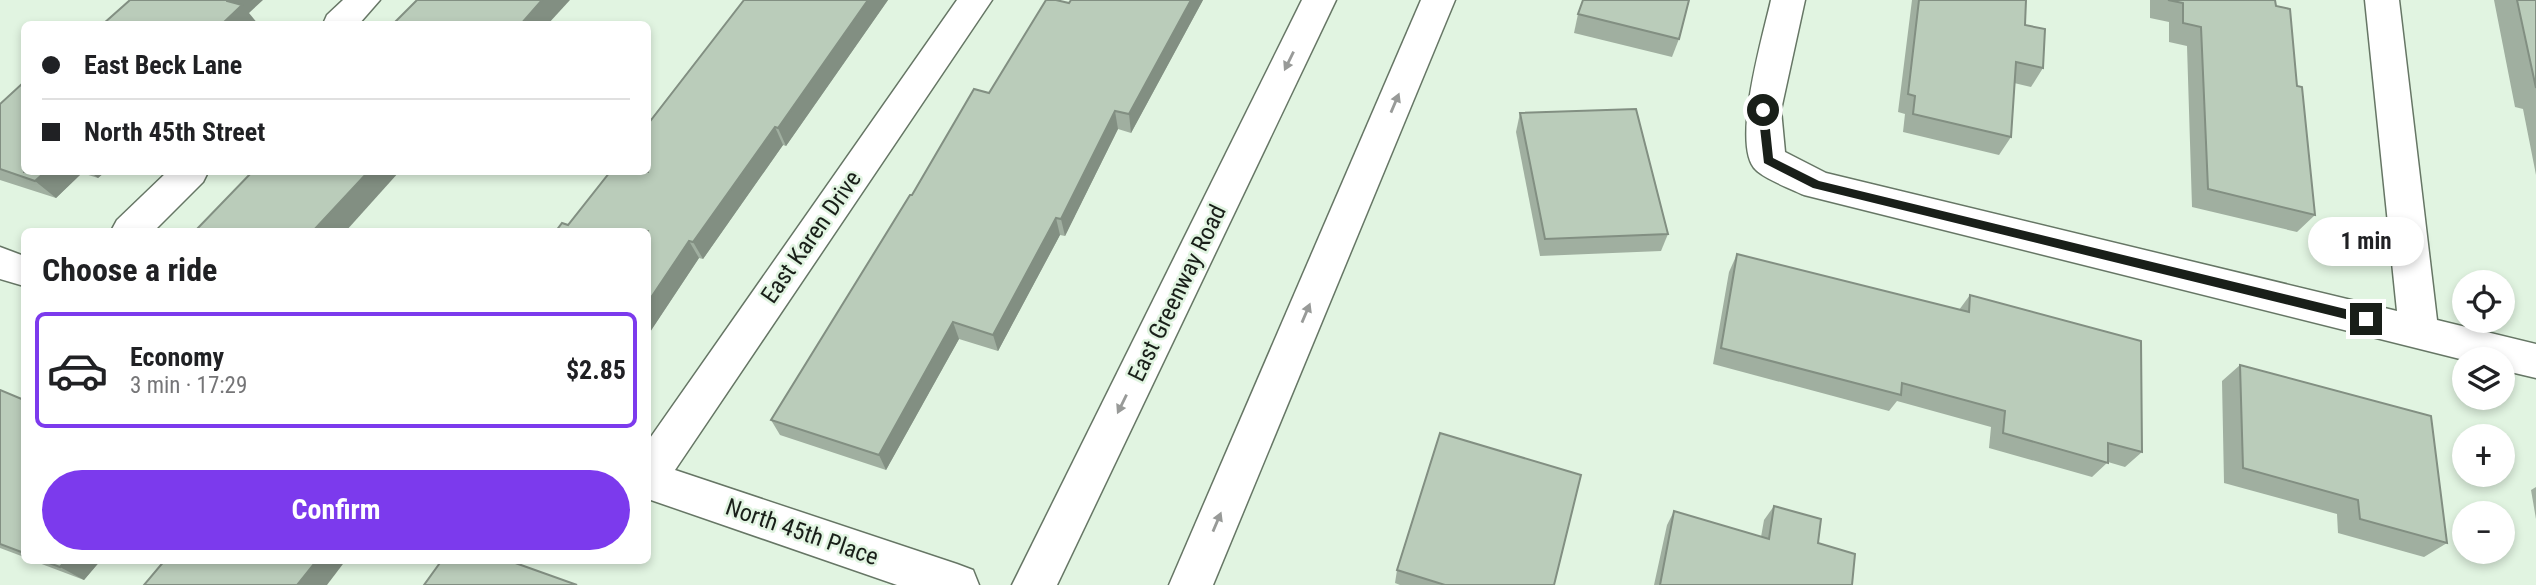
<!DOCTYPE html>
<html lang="en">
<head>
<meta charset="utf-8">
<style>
  :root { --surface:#fff; --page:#f6f6f6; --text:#202124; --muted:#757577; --line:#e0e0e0; --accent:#7c3aed }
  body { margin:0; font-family:"Roboto Condensed",sans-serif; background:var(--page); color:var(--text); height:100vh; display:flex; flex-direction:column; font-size:26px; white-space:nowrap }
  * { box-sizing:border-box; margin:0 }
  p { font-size:23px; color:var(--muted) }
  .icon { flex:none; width:38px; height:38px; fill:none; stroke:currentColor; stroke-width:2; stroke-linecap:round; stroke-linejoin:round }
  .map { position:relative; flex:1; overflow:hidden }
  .drawer { position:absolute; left:21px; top:228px; width:630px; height:336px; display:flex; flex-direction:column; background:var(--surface); border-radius:10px; box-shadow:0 4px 10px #0003 }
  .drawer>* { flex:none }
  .guide { position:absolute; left:21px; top:21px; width:630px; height:154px; border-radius:10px; box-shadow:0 4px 10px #0003; display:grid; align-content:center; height:154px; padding:0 21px; background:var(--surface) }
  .controls { position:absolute; left:2452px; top:270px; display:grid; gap:14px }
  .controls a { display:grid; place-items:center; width:63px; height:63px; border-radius:50%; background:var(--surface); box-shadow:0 4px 10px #0003; font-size:35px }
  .end { position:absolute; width:32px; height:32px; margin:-16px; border:9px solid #191f19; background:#fff; box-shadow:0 0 0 4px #fff }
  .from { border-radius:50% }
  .bubble { position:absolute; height:49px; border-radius:24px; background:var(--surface); box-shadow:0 4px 10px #0003; font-size:23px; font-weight:700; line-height:49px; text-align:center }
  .guide b { display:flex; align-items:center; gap:24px; height:66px; font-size:26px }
  .guide b+b { border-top:2px solid var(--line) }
  .guide i { width:18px; height:18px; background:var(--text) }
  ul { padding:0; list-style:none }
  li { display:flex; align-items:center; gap:21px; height:116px; margin:0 14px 10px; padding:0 7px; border:4px solid transparent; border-radius:10px }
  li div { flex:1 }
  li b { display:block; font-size:26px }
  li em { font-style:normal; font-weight:700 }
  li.current { border-color:var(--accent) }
  li>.icon { width:63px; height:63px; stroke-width:1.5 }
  h2 { padding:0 21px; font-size:32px; line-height:84px }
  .button { display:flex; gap:14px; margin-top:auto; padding:14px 21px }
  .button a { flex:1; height:80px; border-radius:42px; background:var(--accent); color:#fff; font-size:28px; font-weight:700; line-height:80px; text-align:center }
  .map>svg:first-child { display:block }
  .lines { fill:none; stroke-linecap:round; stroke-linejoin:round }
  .minor-casing { stroke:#667665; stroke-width:3 }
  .major-casing { stroke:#667665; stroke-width:3 }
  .minor { fill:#fff; fill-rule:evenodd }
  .major { fill:#fff; fill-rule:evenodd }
  .wall { fill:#a0afa0 }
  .shaded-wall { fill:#828f82 }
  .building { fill:#baccba; stroke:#828f82; stroke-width:2 }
  .oneway { fill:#989a98 }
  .route { fill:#191f19 }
  .labels { text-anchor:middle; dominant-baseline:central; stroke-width:5; stroke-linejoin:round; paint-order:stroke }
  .street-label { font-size:24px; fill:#191f19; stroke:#e1f4e1 }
</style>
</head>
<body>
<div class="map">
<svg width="2536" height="585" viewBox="0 0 2536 585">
  <rect width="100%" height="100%" fill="#e1f4e1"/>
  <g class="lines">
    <g class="minor-casing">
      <g id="minor">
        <path d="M 343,0 L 380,0 L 359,24 L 323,24 L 327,15 Z"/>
        <path d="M 957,0 L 992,0 L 675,470 L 957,564 L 973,570 L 979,585 L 897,585 L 648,499 L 648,441 Z"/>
        <path d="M 1771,0 L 1805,0 L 1781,110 L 1785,152 L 1826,173 L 2397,311 L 2365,0 L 2399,0 L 2437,320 L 2536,344 L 2536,378 L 2502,370 L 2502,359 L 2464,360 L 1804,195 C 1791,189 1765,179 1756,170 C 1730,146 1764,32 1771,0 Z"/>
        <path d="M 167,172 L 208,172 L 203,182 L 154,231 L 111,231 L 117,220 Z"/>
        <path d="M 0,247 L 24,256 L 24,286 L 0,279 Z"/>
      </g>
    </g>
    <g class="major-casing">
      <g id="major">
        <path d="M 1302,0 L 1336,0 L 1057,585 L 1012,585 Z"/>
        <path d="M 1421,0 L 1455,0 L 1213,585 L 1169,585 Z"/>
      </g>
    </g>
    <use href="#minor" class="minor"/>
    <use href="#major" class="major"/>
  </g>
  <g class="wall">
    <path d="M 744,0 L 888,0 L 786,146 L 783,145 L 703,259 L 699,258 L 648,335 L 648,231 L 568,225 Z"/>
    <path d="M 1203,0 L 1131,133 L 1118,129 L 1065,236 L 1060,235 L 998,351 L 959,339 L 886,470 L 780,435 L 771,420 L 912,195 L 989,93 L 1069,3 Z"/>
    <path d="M 1912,0 L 2026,0 L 2025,25 L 2043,68 L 2031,87 L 2014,83 L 2011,137 L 1999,155 L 1903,132 L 1905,114 L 1898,112 Z"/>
    <path d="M 2150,0 L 2275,0 L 2276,6 L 2297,86 L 2315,215 L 2297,232 L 2192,207 L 2187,46 L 2169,42 L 2169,22 L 2150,18 Z"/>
    <path d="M 2494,0 L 2536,0 L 2536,175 L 2523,109 L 2515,107 Z"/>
    <path d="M 1578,14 L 1679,39 L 1672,57 L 1574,33 Z"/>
    <path d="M 0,104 L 24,172 L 105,172 L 98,178 L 82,173 L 56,198 L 0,180 Z"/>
    <path d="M 1520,113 L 1668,234 L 1661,251 L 1540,256 L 1516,132 Z"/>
    <path d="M 1737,254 L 1959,310 L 1970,295 L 2142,452 L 2125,467 L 2108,462 L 2092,477 L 1989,448 L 1991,427 L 1897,401 L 1889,411 L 1713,364 L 1729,272 Z"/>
    <path d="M 2240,365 L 2447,543 L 2424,557 L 2338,533 L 2337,514 L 2224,483 L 2222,381 Z"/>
    <path d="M 0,390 L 24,400 L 24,557 L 0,548 Z"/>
    <path d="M 2536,487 L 2536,519 L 2531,490 Z"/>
    <path d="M 1774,506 L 1818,543 L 1852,585 L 1654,585 L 1667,525 L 1674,511 L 1761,537 L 1764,520 Z"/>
    <path d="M 31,560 L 101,560 L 84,580 Z"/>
    <path d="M 1397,570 L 1554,585 L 1400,585 L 1395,583 Z"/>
  </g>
  <g class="shaded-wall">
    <path d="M 227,0 L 263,0 L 249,13 L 258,24 L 222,24 Z"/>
    <path d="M 542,0 L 570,0 L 548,24 L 521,24 Z"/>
    <path d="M 868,0 L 888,0 L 786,146 L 778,128 Z"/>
    <path d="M 1191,0 L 1203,0 L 1131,133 L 1129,114 Z"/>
    <path d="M 1115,111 L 1118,129 L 1065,236 L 1061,219 Z"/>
    <path d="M 775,127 L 783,145 L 703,259 L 693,242 Z"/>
    <path d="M 45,172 L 80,172 L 82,173 L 56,198 L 35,181 Z"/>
    <path d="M 90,172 L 105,172 L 98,178 Z"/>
    <path d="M 368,172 L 399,172 L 346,231 L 313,231 Z"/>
    <path d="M 1056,218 L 1060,235 L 998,351 L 993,335 Z"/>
    <path d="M 689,241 L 699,258 L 648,335 L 648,302 Z"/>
    <path d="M 953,322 L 959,339 L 886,470 L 879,455 Z"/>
    <path d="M 66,560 L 101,560 L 84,580 L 60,567 Z"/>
    <path d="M 317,560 L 346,560 L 327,585 L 297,585 Z"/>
  </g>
  <g class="building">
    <path d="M 130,0 L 227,0 L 227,1 L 242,5 L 222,24 L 103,24 Z"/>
    <path d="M 417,0 L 542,0 L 521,24 L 393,24 Z"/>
    <path d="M 744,0 L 868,0 L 778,128 L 775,127 L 693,242 L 689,241 L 648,302 L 648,231 L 556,231 L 562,223 L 568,225 L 610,172 L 648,172 L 648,124 Z"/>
    <path d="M 1046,0 L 1056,0 L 1069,3 L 1071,0 L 1191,0 L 1129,114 L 1115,111 L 1061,219 L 1056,218 L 993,335 L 953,322 L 879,455 L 771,420 L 910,195 L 912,195 L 974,89 L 989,93 Z"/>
    <path d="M 1583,0 L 1689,0 L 1679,39 L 1578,14 Z"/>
    <path d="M 1919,0 L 2026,0 L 2025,25 L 2045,29 L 2043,68 L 2016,62 L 2011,137 L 1913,114 L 1915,96 L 1908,94 Z"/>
    <path d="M 2168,0 L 2275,0 L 2276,6 L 2290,9 L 2297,86 L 2302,87 L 2315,215 L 2208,189 L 2201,27 L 2183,23 L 2183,3 Z"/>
    <path d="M 2517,0 L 2536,0 L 2536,88 Z"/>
    <path d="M 24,82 L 24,172 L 45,172 L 35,181 L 0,169 L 0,104 Z"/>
    <path d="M 1636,109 L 1668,234 L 1545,239 L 1520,113 Z"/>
    <path d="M 252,172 L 368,172 L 313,231 L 195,231 Z"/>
    <path d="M 1737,254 L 1969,312 L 1970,295 L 2141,341 L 2142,452 L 2108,443 L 2108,463 L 2003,433 L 2005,411 L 1902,383 L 1901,395 L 1721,348 Z"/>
    <path d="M 2240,365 L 2431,416 L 2447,543 L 2360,519 L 2358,500 L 2243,468 Z"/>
    <path d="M 0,390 L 24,400 L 24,553 L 0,544 Z"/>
    <path d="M 1440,433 L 1581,475 L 1554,585 L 1445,585 L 1397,570 Z"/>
    <path d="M 1774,506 L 1821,519 L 1818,543 L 1855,554 L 1852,585 L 1660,585 L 1674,511 L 1769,539 Z"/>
    <path d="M 41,560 L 66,560 L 60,567 Z"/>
    <path d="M 165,560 L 317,560 L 297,585 L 144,585 Z"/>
    <path d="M 442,560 L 507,560 L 577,585 L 424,585 Z"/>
  </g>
  <defs><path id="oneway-solid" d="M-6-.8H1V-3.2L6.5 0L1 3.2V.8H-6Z" transform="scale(1.75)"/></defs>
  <g class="oneway">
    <use href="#oneway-solid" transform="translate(1289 61) rotate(116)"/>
    <use href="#oneway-solid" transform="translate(1395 103) rotate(-67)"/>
    <use href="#oneway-solid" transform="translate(1306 313) rotate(-67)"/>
    <use href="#oneway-solid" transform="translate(1122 404) rotate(116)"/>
    <use href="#oneway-solid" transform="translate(1217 522) rotate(-67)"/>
  </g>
  <path class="route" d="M 1763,106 L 1768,110 L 1773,158 L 1819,181 L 2366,314 L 2372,319 L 2366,324 L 1813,188 L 1764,163 L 1758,110 Z"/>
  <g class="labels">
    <g class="street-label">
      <text transform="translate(811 237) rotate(-55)">East Karen Drive</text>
      <text transform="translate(1177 293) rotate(-64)">East Greenway Road</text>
      <text transform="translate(802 532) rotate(19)">North 45th Place</text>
    </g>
  </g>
</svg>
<div class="controls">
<a><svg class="icon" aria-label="locate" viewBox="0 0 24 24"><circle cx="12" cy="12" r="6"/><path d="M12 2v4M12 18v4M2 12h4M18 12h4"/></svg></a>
<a><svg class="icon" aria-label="layers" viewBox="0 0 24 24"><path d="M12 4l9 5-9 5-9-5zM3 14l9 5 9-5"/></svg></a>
<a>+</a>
<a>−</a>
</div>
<i class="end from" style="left:1763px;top:110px"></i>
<i class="end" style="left:2366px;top:319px"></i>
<div class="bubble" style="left:2308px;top:217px;width:116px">1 min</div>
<div class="guide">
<b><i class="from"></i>East Beck Lane</b>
<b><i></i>North 45th Street</b>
</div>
<section class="drawer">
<h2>Choose a ride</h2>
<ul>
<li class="current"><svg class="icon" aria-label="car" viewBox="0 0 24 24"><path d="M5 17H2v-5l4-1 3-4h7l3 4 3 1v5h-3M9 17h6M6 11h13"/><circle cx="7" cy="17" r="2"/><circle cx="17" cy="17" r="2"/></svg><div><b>Economy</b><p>3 min · 17:29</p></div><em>$2.85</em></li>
</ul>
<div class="button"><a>Confirm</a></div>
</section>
</div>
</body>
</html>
